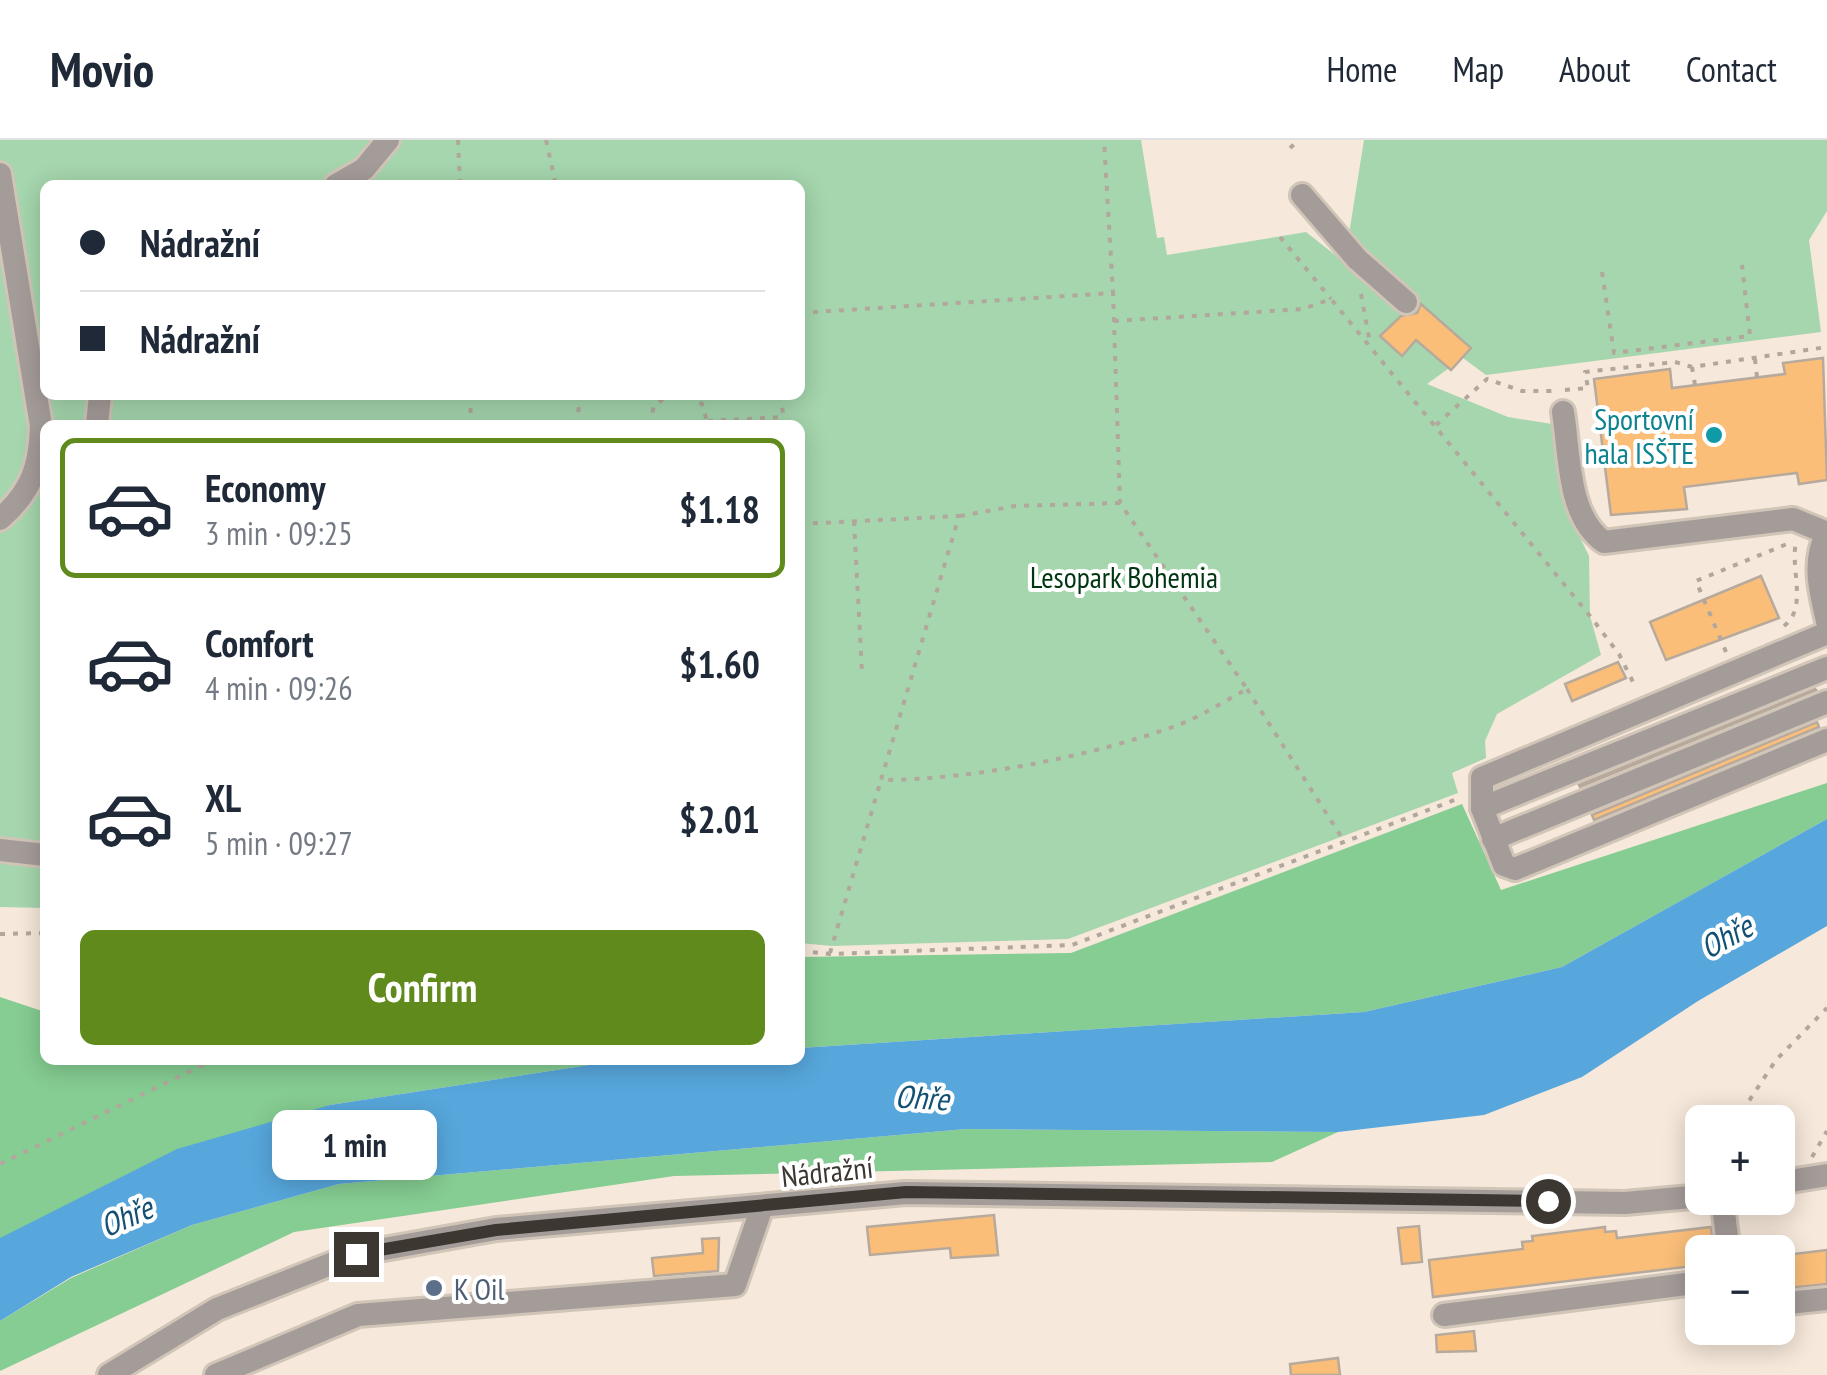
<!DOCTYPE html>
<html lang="en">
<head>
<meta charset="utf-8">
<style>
  :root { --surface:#fff; --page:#f6f6f7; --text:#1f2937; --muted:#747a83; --line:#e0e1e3; --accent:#608b1c }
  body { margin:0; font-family:"PT Sans Narrow",sans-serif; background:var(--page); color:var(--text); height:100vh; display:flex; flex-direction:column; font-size:38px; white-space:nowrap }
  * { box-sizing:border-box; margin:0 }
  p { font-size:32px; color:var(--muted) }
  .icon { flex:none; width:55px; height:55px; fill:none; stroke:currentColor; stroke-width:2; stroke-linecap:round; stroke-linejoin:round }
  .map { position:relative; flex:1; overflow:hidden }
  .details { position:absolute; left:40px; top:280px; width:765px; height:645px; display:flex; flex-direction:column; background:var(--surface); border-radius:15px; box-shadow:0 5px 25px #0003 }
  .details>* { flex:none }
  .guide { position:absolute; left:40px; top:40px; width:765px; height:220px; border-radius:15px; box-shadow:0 5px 25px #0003; display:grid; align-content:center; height:220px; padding:0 40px; background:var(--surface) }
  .buttons { position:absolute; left:1685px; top:965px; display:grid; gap:20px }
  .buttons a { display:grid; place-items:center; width:110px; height:110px; border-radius:15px; background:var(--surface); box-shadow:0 5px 25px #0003; font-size:50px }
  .end { position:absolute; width:45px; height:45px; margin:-22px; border:12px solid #3c3731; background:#fff; box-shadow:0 0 0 5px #fff }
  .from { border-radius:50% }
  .bubble { position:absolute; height:70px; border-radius:15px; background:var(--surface); box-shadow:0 5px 25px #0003; font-size:32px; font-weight:700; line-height:70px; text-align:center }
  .guide b { display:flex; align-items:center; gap:35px; height:95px; font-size:38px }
  .guide b+b { border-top:2px solid var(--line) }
  .guide i { width:25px; height:25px; background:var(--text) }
  ul { padding:18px 0 0; list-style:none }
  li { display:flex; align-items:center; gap:30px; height:140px; margin:0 20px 15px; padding:0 20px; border:5px solid transparent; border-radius:15px }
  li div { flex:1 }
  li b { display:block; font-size:38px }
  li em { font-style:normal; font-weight:700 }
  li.on { border-color:var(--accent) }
  li>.icon { width:90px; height:90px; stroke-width:1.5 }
  .cta { display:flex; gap:20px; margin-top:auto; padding:20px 40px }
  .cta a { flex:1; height:115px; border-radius:15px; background:var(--accent); color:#fff; font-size:40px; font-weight:700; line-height:115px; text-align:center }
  header { display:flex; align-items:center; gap:60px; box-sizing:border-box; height:140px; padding:0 50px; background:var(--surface); border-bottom:2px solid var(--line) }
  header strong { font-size:48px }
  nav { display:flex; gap:55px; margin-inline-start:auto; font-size:35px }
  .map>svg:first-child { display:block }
  .green { fill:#a5d6ad; fill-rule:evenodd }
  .forest { fill:#85cd92 }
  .water { fill:#57a7dc }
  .building { fill:#fabe79; stroke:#b7aa9d; stroke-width:2.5 }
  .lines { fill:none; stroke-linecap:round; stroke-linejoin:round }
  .minor-casing { stroke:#d1c5b8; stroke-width:28 }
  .path { stroke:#b2a79c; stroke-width:4; stroke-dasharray:5 8; stroke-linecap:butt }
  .minor { stroke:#a49c99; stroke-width:22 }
  .route { stroke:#3c3731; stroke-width:12 }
  .culture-dot { fill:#0f9aa8; stroke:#fff; stroke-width:4 }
  .service-dot { fill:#5c6f8a; stroke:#fff; stroke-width:4 }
  .labels { text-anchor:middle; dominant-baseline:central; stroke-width:8; stroke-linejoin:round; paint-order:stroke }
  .culture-label { font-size:30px; fill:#0d838f; stroke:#fff; text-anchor:end }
  .park-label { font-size:30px; fill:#003611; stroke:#fff }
  .street-label { font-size:30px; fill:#3c3731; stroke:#fff }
  .service-label { font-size:30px; fill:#4e5e75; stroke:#fff; text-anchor:start }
  .water-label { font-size:32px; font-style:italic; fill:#135174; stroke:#fff }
</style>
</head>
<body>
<header>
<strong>Movio</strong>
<nav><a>Home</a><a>Map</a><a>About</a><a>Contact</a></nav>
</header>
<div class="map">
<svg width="1827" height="1235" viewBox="0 0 1827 1235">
  <rect width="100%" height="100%" fill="#f6e8da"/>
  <path class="green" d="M 0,0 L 1141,0 L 1157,98 L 1164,97 L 1167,115 L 1306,92 L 1363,137 L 1349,94 L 1364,0 L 1827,0 L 1827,71 L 1809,100 L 1821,192 L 1486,235 L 1463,218 L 1427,244 L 1508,277 L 1558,285 L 1572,381 L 1589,416 L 1590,476 L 1601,515 L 1497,574 L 1485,601 L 1486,618 L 1452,633 L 1458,653 L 1068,799 L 832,806 L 800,803 L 800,285 L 45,285 L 45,768 L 0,767 ZM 45,45 L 800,45 L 800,255 L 45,255 Z"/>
  <g class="forest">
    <path d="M 1827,643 L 1827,679 L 1562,827 L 1364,872 L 800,908 L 800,817 L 1071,813 L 1462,664 L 1501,750 Z"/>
    <path d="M 0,857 L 45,872 L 45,920 L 621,920 L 330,965 L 0,1099 Z"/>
    <path d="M 966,989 L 1338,992 L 1272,1022 L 674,1036 L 294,1092 L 0,1231 L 0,1181 L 71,1138 L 192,1085 L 339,1044 Z"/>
  </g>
  <path class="water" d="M 1827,679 L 1827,786 L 1698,861 L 1582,937 L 1484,975 L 1338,992 L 966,989 L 339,1044 L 192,1085 L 71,1137 L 0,1181 L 0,1098 L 177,1009 L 330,965 L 621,920 L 800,920 L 800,908 L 1364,872 L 1562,827 Z"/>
  <g class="building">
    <path d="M 1421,164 L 1471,208 L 1451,230 L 1416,200 L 1402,216 L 1380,196 L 1401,176 L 1417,173 Z"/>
    <path d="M 1823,218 L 1827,340 L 1799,344 L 1797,333 L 1684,347 L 1687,369 L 1611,375 L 1594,239 L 1670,229 L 1672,248 L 1785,234 L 1783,223 Z"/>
    <path d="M 1761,436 L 1779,478 L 1666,520 L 1650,482 Z"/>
    <path d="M 1618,522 L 1626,538 L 1572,561 L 1565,544 Z"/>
    <path d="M 1815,549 L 1816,550 L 1580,647 L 1579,645 Z"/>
    <path d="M 1817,582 L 1819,587 L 1594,680 L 1592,675 Z"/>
    <path d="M 994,1075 L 998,1115 L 951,1118 L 950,1108 L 870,1115 L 867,1087 Z"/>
    <path d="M 1419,1086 L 1422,1122 L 1402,1124 L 1398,1088 Z"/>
    <path d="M 1605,1087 L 1605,1092 L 1616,1091 L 1617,1098 L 1711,1087 L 1714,1112 L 1702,1112 L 1702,1125 L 1433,1157 L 1429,1120 L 1523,1109 L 1522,1102 L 1533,1101 L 1532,1096 Z"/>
    <path d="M 719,1098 L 718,1131 L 654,1136 L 652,1118 L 703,1113 L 702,1099 Z"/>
    <path d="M 1827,1110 L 1827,1144 L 1778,1149 L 1778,1116 Z"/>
    <path d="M 1474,1191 L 1476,1211 L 1437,1212 L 1436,1195 Z"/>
    <path d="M 1338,1218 L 1340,1235 L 1291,1235 L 1290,1224 Z"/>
  </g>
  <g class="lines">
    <g class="minor-casing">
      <g id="minor">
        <path d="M 0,34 L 41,286 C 40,327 31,352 0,379"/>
        <path d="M 336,45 L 364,29 L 388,0"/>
        <path d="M 1302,55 L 1357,119 L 1406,162"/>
        <path d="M 1563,272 C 1570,315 1567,376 1604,402 L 1793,379 L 1827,393"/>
        <path d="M 97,285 L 100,255"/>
        <path d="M 1827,393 C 1812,421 1820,451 1827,481"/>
        <path d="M 1827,493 L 1482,638 L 1482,668 L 1504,725 L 1515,729 L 1827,600"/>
        <path d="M 1482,668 L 1827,528"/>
        <path d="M 1493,699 L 1827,562"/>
        <path d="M 0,710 L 45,715"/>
        <path d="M 1778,1043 L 1827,1035"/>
        <path d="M 1722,1058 L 1729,1112"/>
        <path d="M 1778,1164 L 1827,1159"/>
        <path d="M 1444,1175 L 1702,1142"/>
        <path d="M 109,1235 L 217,1169 L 356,1114 L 496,1089 L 906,1053 L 1625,1063 L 1702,1056"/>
        <path d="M 216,1235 L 358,1175 L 735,1145 L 762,1067"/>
      </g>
    </g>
    <g class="path">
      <path d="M 458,0 L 460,45"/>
      <path d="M 546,0 L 556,45"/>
      <path d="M 1290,8 L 1299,0"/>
      <path d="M 1280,97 L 1331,159"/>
      <path d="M 1602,132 L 1614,213 L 1750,196 L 1742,125"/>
      <path d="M 1361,154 L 1369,198"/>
      <path d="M 800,173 L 1113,153 L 1104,0"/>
      <path d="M 1114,181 L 1303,169 L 1331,159 L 1590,476 L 1619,514 L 1636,548"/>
      <path d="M 1755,219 L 1757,237"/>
      <path d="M 1692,227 L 1695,245"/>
      <path d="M 1565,250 L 1588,248 L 1585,232 L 1675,222 L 1692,227 L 1827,207"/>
      <path d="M 470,255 L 471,285"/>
      <path d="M 689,255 L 702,264 L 708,285"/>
      <path d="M 780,255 L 785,285"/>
      <path d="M 708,281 L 785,277"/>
      <path d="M 576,285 L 581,255"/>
      <path d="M 625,285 L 649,284"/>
      <path d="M 649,285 L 654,266 L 668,255"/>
      <path d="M 1436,285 L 1487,239 L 1522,251 L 1556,251"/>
      <path d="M 960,376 L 1015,366 L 1120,363"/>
      <path d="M 854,381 L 862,532"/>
      <path d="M 800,384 L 959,376 L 881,640 C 971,640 1094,616 1178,585 C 1202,576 1225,561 1247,549 L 1120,363 L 1113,153"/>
      <path d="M 1784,486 C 1808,468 1790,429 1796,402"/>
      <path d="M 1726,512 L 1696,441 L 1792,402"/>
      <path d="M 1247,549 L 1344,701"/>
      <path d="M 0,794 L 45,793"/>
      <path d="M 800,811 L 830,814 L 1072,805 L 1460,658"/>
      <path d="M 830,813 L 881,640"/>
      <path d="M 1735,982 L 1776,920 L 1827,868"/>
      <path d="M 1812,1017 L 1827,991"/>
      <path d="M 0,1024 L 213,920"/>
      <path d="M 1746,1061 L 1766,1058"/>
    </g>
    <use href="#minor" class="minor"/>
  </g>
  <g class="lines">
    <path class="route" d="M 356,1114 L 496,1090 L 906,1052 L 1548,1061"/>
  </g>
  <circle class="culture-dot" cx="1714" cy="295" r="10"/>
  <circle class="service-dot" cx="434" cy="1148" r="10"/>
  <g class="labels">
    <g class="culture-label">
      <text x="1694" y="278">Sportovní<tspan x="1694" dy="34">hala ISŠTE</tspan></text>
    </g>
    <g class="park-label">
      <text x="1124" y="436">Lesopark Bohemia</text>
    </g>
    <g class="street-label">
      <text transform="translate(827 1031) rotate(-6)">Nádražní</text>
    </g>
    <g class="service-label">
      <text x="454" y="1148">K Oil</text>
    </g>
    <g class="water-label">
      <text transform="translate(1726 796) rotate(-29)">Ohře</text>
      <text transform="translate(922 957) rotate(3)">Ohře</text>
      <text transform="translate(126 1076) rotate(-24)">Ohře</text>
    </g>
  </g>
</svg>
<div class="buttons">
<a>+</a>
<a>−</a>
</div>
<i class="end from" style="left:1548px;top:1061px"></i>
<i class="end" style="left:356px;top:1114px"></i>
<div class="bubble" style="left:272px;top:970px;width:165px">1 min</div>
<div class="guide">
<b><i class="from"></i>Nádražní</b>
<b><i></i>Nádražní</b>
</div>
<section class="details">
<ul>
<li class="on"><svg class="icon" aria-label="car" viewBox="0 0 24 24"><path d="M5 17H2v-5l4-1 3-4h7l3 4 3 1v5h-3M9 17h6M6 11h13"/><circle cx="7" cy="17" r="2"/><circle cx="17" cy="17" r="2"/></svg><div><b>Economy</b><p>3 min · 09:25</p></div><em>$1.18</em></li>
<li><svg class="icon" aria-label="car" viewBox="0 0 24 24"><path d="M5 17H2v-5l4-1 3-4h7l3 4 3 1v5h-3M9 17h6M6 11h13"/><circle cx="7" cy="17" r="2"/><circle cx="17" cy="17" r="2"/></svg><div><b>Comfort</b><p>4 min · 09:26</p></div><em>$1.60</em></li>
<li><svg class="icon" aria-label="car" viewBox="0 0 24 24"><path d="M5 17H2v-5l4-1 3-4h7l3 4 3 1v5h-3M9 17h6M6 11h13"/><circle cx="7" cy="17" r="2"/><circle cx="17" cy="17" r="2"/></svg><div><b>XL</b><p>5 min · 09:27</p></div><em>$2.01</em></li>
</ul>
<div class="cta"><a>Confirm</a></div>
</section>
</div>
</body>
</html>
